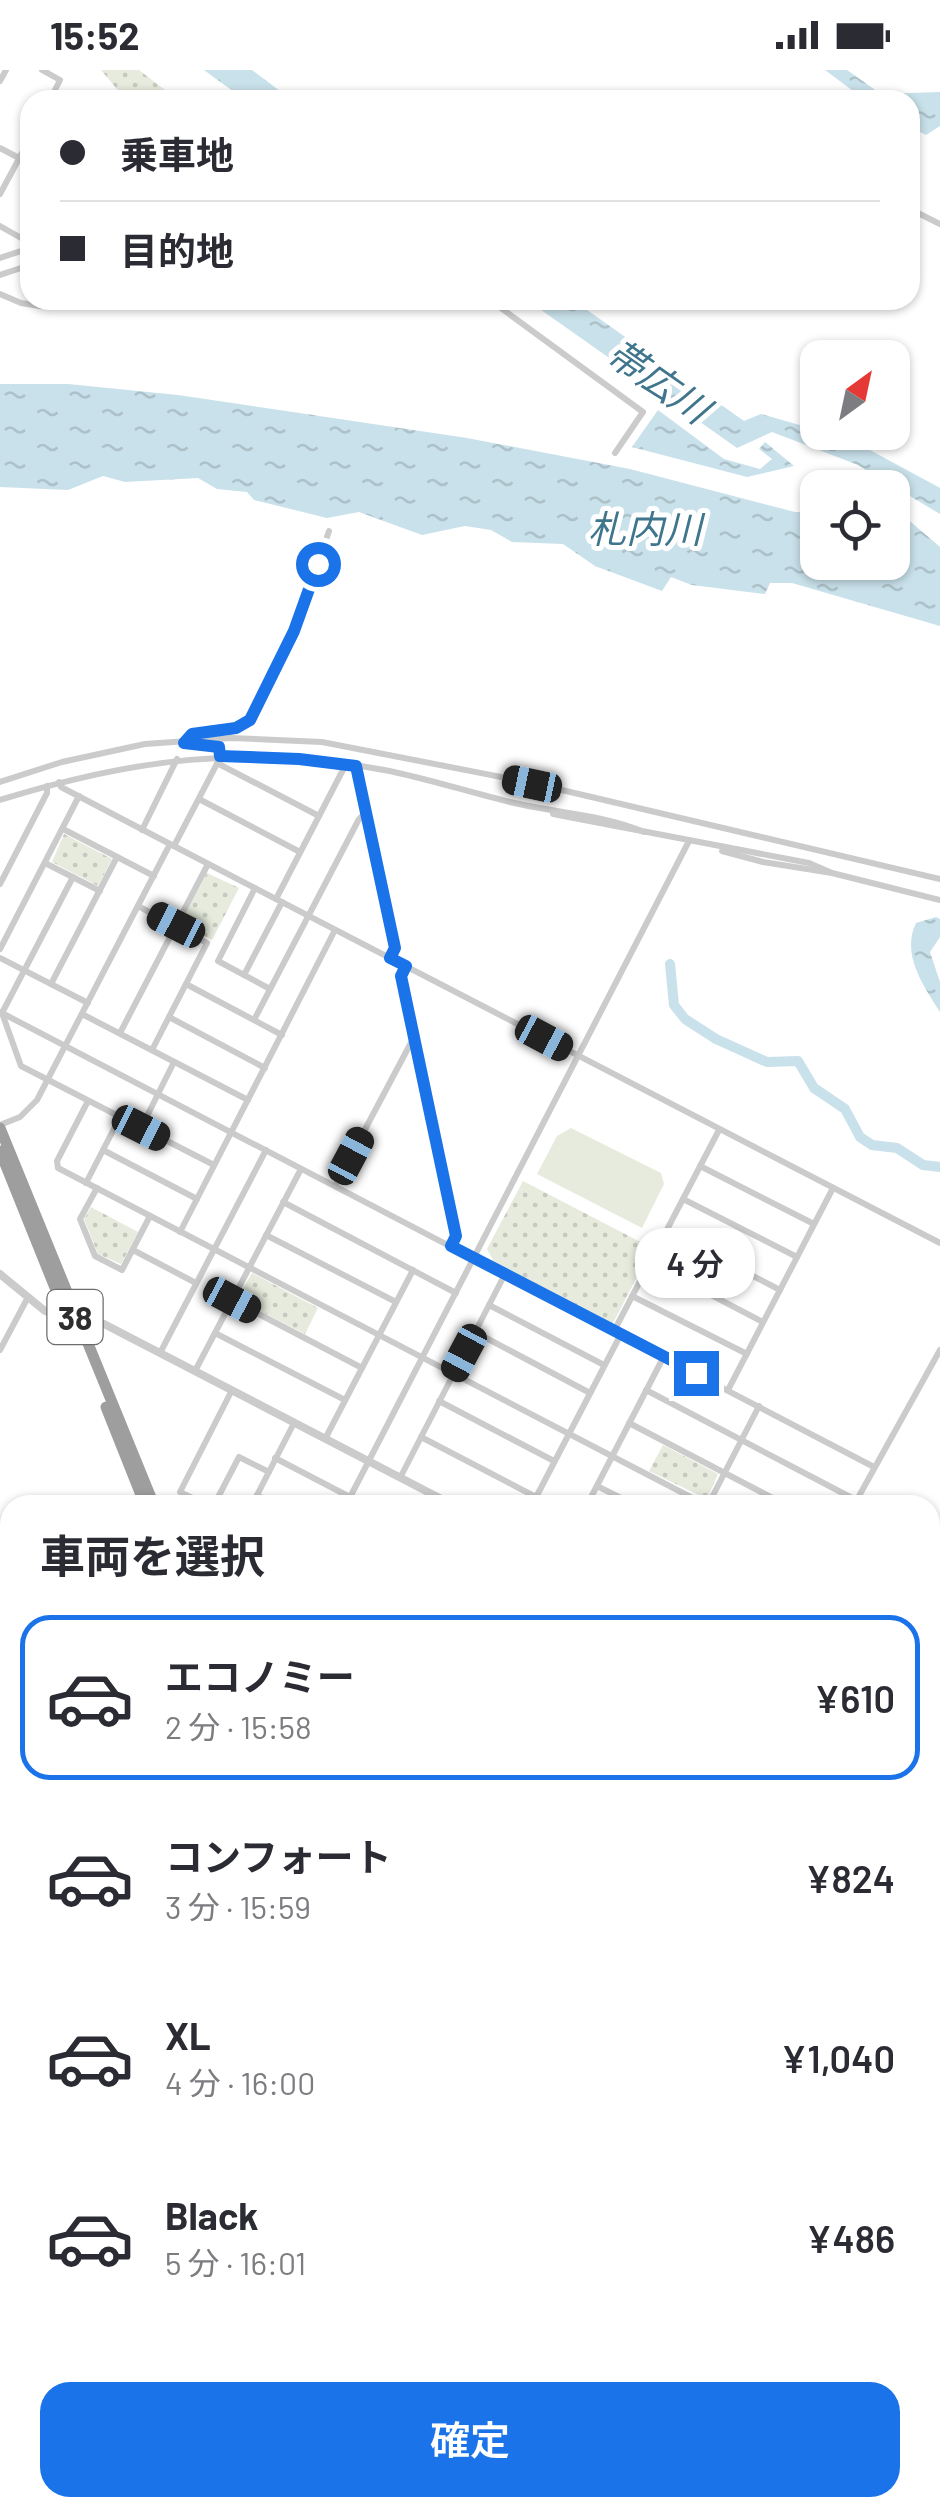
<!DOCTYPE html>
<html lang="ja">
<head>
<meta charset="utf-8">
<style>
  :root { --surface:#fff; --page:#f7f7f7; --text:#2b2b33; --muted:#7c7c81; --line:#e1e1e2; --accent:#1a73e8 }
  body { margin:0; font-family:Barlow,"Noto Sans JP",sans-serif; background:var(--page); color:var(--text); height:100vh; display:flex; flex-direction:column; font-size:38px; white-space:nowrap }
  * { box-sizing:border-box; margin:0 }
  p { font-size:32px; color:var(--muted) }
  .icon { flex:none; width:55px; height:55px; fill:none; stroke:currentColor; stroke-width:2; stroke-linecap:round; stroke-linejoin:round }
  .map { position:relative; flex:1; overflow:hidden }
  .sheet { position:absolute; left:0px; top:1425px; width:940px; height:1022px; display:flex; flex-direction:column; background:var(--surface); border-radius:30px 30px 0 0; box-shadow:0 2px 8px #0004 }
  .sheet>* { flex:none }
  .top-card { position:absolute; left:20px; top:20px; width:900px; height:220px; border-radius:30px; box-shadow:0 2px 8px #0004; display:grid; align-content:center; height:220px; padding:0 40px; background:var(--surface) }
  .needle { width:65px; rotate:33deg }
  .controls { position:absolute; left:800px; top:270px; display:grid; gap:20px }
  .controls a { display:grid; place-items:center; width:110px; height:110px; border-radius:20px; background:var(--surface); box-shadow:0 2px 8px #0004; font-size:50px }
  .end { position:absolute; width:45px; height:45px; margin:-22px; border:12px solid #1a73e8; background:#fff; box-shadow:0 0 0 5px #fff }
  .from { border-radius:50% }
  .bubble { position:absolute; height:70px; border-radius:30px; background:var(--surface); box-shadow:0 2px 8px #0004; font-size:32px; font-weight:600; line-height:70px; text-align:center }
  .car { position:absolute; width:30px; height:60px; margin:-30px -15px; border-radius:12px; box-shadow:0 0 8px 2px #0007; background:linear-gradient(#222 24%,#8ab4d8 0 40%,#222 0 76%,#8ab4d8 0 86%,#222 0) }
  .top-card b { display:flex; align-items:center; gap:35px; height:95px; font-size:38px }
  .top-card b+b { border-top:2px solid var(--line) }
  .top-card i { width:25px; height:25px; background:var(--text) }
  ul { padding:0; list-style:none }
  li { display:flex; align-items:center; gap:30px; height:165px; margin:0 20px 15px; padding:0 20px; border:5px solid transparent; border-radius:30px }
  li div { flex:1 }
  li b { display:block; font-size:38px }
  li em { font-style:normal; font-weight:600 }
  li.on { border-color:var(--accent) }
  li>.icon { width:90px; height:90px; stroke-width:1.5 }
  h2 { padding:0 40px; font-size:45px; line-height:120px }
  .cta { display:flex; gap:20px; margin-top:auto; padding:20px 40px }
  .cta a { flex:1; height:115px; border-radius:30px; background:var(--accent); color:#fff; font-size:40px; font-weight:600; line-height:115px; text-align:center }
  .status { display:flex; justify-content:space-between; align-items:center; height:70px; padding:0 50px; background:var(--surface); direction:ltr }
  .status svg { height:28px; fill:currentColor }
  .map>svg:first-child { display:block }
  .grass { fill:#e6ebdd }
  .park { fill:url(#park-dots) }
  .water { fill:url(#water-ripples) }
  .lines { fill:none; stroke-linecap:round; stroke-linejoin:round }
  .river { stroke:#c9e1ea; stroke-width:10 }
  .minor { stroke:#cbcbcb; stroke-width:6 }
  .tertiary { stroke:#cbcbcb; stroke-width:8 }
  .secondary { stroke:#b8b8b8; stroke-width:9 }
  .primary { stroke:#a6a6a6; stroke-width:10 }
  .trunk { stroke:#9e9e9e; stroke-width:11 }
  .rail-casing { stroke:#838383; stroke-width:6 }
  .rail { stroke:#fff; stroke-width:2.5; stroke-dasharray:8; stroke-linecap:butt }
  .route { stroke:#1a73e8; stroke-width:12 }
  .labels { text-anchor:middle; dominant-baseline:central; stroke-width:10; stroke-linejoin:round; paint-order:stroke }
  .shield { fill:#fff; stroke:#6d6d6d; stroke-width:2.5 }
  .shield-label { font-size:32px; font-weight:bold; fill:#2e2e2e }
  .water-label { font-size:38px; font-style:italic; fill:#3f768d; stroke:#fff }
</style>
</head>
<body>
<div class="status"><b>15:52</b><svg viewBox="0 0 49 12"><path d="M0 12V9h3v3zM5 12V6h3v6zM10 12V3h3v9zM15 12V0h3v12zM26 1h20v11H26zM47 4h2v5h-2z"/></svg></div>
<div class="map">
<svg width="940" height="2446" viewBox="0 0 940 2446">
  <defs>
    <pattern id="park-dots" width="8" height="8" patternUnits="userSpaceOnUse" patternTransform="scale(2.5)"><rect width="8" height="8" fill="#e6ebdd"/><path d="M2 2h.1M6 6h.1" fill="none" stroke="#c6cabe" stroke-width="1.8" stroke-linecap="round"/></pattern>
    <pattern id="water-ripples" width="26" height="14" patternUnits="userSpaceOnUse" patternTransform="scale(2.5)"><rect width="26" height="14" fill="#c9e1ea"/><path d="M2 4q2-2 4 0t4 0M15 11q2-2 4 0t4 0" fill="none" stroke="#adc1c9"/></pattern>
  </defs>
  <rect width="100%" height="100%" fill="#fff"/>
  <path class="grass" d="M 571,1058 L 661,1103 L 664,1114 L 642,1158 L 537,1104 L 557,1066 Z"/>
  <g class="park">
    <path d="M 101,0 L 139,0 L 178,30 L 126,30 Z"/>
    <path d="M 64,764 L 112,789 L 98,816 L 52,792 Z"/>
    <path d="M 207,803 L 239,818 L 212,870 L 183,855 L 182,851 Z"/>
    <path d="M 523,1111 L 652,1178 L 612,1255 L 495,1194 L 487,1179 Z"/>
    <path d="M 91,1137 L 138,1162 L 121,1194 L 98,1184 L 84,1149 Z"/>
    <path d="M 252,1203 L 318,1238 L 305,1264 L 239,1230 L 238,1227 Z"/>
    <path d="M 663,1375 L 718,1404 L 707,1429 L 649,1401 Z"/>
  </g>
  <g class="water">
    <path d="M 204,0 L 252,0 L 292,30 L 245,30 Z"/>
    <path d="M 825,0 L 847,0 L 881,24 L 940,22 L 940,56 L 926,65 L 910,57 L 910,30 L 865,30 Z"/>
    <path d="M 527,230 L 573,230 L 744,351 L 761,344 L 817,360 L 870,380 L 940,418 L 940,444 L 858,395 L 772,362 L 737,378 Z"/>
    <path d="M 0,314 L 68,314 L 178,325 L 467,368 L 630,399 L 795,442 L 817,442 L 818,492 L 892,492 L 893,446 L 911,452 L 940,477 L 940,556 L 792,513 L 770,513 L 765,524 L 692,515 L 671,507 L 662,521 L 595,496 L 563,474 L 512,472 L 491,460 L 465,456 L 422,465 L 359,442 L 327,448 L 254,430 L 247,422 L 217,419 L 198,408 L 125,412 L 103,406 L 68,420 L 0,417 Z"/>
    <path d="M 658,340 L 724,389 L 760,399 L 772,389 L 759,379 L 765,372 L 794,396 L 747,407 L 632,377 Z"/>
    <path d="M 936,847 L 940,849 L 940,867 L 930,882 L 940,912 L 940,942 C 923,915 901,884 916,853 Z"/>
  </g>
  <g class="lines">
    <g class="river">
      <path d="M 670,894 L 674,935 L 685,949 L 716,969 L 767,992 L 798,991 L 814,1018 L 845,1039 L 860,1067 L 872,1075 L 897,1078 L 923,1095 L 940,1097"/>
      <path d="M 930,1804 L 940,1800"/>
    </g>
    <g class="minor">
      <path d="M 42,0 L 60,10 L 50,30"/>
      <path d="M 0,11 L 6,0"/>
      <path d="M 53,24 L 65,30"/>
      <path d="M 0,78 L 19,88"/>
      <path d="M 0,124 L 30,68"/>
      <path d="M 910,139 L 940,154"/>
      <path d="M 0,156 L 30,173"/>
      <path d="M 0,188 L 30,178"/>
      <path d="M 0,205 L 30,195"/>
      <path d="M 0,224 L 21,233 L 40,236 L 215,230"/>
      <path d="M 490,230 L 643,342 L 615,383"/>
      <path d="M 185,669 C 201,655 231,663 250,650 L 295,561 L 329,461"/>
      <path d="M 217,693 L 319,746"/>
      <path d="M 356,696 L 395,878 L 390,888"/>
      <path d="M 0,712 L 62,692 L 145,674 L 231,668 L 322,672 L 532,713 L 940,809"/>
      <path d="M 59,712 L 61,717 L 170,774 L 940,1173"/>
      <path d="M 199,729 L 300,782"/>
      <path d="M 0,730 C 133,689 245,674 384,700 C 426,708 468,722 510,732 C 555,743 601,744 644,762"/>
      <path d="M 553,744 L 809,793 L 832,803"/>
      <path d="M 63,759 L 154,806"/>
      <path d="M 142,760 L 177,689"/>
      <path d="M 174,776 L 221,686 L 219,677 L 188,676 L 184,671"/>
      <path d="M 722,781 L 763,792 L 832,803 L 940,830"/>
      <path d="M 45,793 L 100,821"/>
      <path d="M 73,807 L 2,943 L 21,996 L 214,1095"/>
      <path d="M 0,814 L 47,723 L 47,716"/>
      <path d="M 255,818 L 218,891 L 270,919"/>
      <path d="M 276,829 L 346,694"/>
      <path d="M 138,836 L 207,873 L 152,980"/>
      <path d="M 0,879 L 79,726"/>
      <path d="M 0,888 L 88,933"/>
      <path d="M 406,896 L 401,907 L 456,1166 L 451,1176"/>
      <path d="M 244,905 L 282,832"/>
      <path d="M 51,914 L 117,787"/>
      <path d="M 186,914 L 282,965"/>
      <path d="M 0,942 L 874,1397"/>
      <path d="M 82,944 L 248,1030"/>
      <path d="M 169,947 L 265,998"/>
      <path d="M 254,950 L 359,749 L 366,742"/>
      <path d="M 120,963 L 208,794"/>
      <path d="M 88,1031 L 57,1091 L 58,1098 L 706,1435"/>
      <path d="M 0,1055 L 20,1047 L 37,1030 L 170,774"/>
      <path d="M 141,1058 L 174,992"/>
      <path d="M 103,1080 L 197,1129"/>
      <path d="M 700,1096 L 814,1154"/>
      <path d="M 86,1113 L 120,1047"/>
      <path d="M 335,1116 L 414,967"/>
      <path d="M 97,1118 L 80,1149 L 95,1186 L 122,1200 L 150,1146"/>
      <path d="M 683,1129 L 797,1187"/>
      <path d="M 283,1132 L 456,1223"/>
      <path d="M 666,1161 L 780,1220"/>
      <path d="M 180,1162 L 335,860"/>
      <path d="M 266,1165 L 396,1232"/>
      <path d="M 133,1180 L 196,1213"/>
      <path d="M 650,1193 L 763,1252"/>
      <path d="M 632,1226 L 747,1284"/>
      <path d="M 232,1230 L 362,1298"/>
      <path d="M 489,1235 L 604,1295"/>
      <path d="M 614,1261 L 719,1060"/>
      <path d="M 475,1262 L 590,1323"/>
      <path d="M 215,1263 L 345,1330"/>
      <path d="M 0,1280 L 27,1229"/>
      <path d="M 160,1283 L 266,1080"/>
      <path d="M 195,1301 L 301,1099"/>
      <path d="M 646,1320 L 856,1430"/>
      <path d="M 728,1320 L 833,1118"/>
      <path d="M 439,1331 L 554,1391"/>
      <path d="M 629,1353 L 786,1435"/>
      <path d="M 421,1367 L 536,1427"/>
      <path d="M 325,1369 L 413,1200"/>
      <path d="M 275,1388 L 350,1427"/>
      <path d="M 400,1408 L 505,1204"/>
      <path d="M 597,1416 L 635,1435"/>
      <path d="M 257,1425 L 275,1435"/>
      <path d="M 349,1429 L 360,1435"/>
      <path d="M 207,1435 L 180,1422 L 232,1320"/>
      <path d="M 214,1435 L 239,1387 L 269,1402"/>
      <path d="M 252,1435 L 294,1353"/>
      <path d="M 346,1435 L 689,771"/>
      <path d="M 532,1435 L 621,1264"/>
      <path d="M 587,1435 L 664,1286"/>
      <path d="M 708,1435 L 759,1336"/>
      <path d="M 854,1435 L 940,1280"/>
      <path d="M 0,1667 L 10,1669"/>
      <path d="M 0,1731 L 7,1718"/>
      <path d="M 0,1774 L 10,1760"/>
      <path d="M 0,1816 L 10,1796"/>
      <path d="M 0,1850 L 10,1855"/>
      <path d="M 0,1947 L 10,1928"/>
      <path d="M 930,1960 L 938,1945"/>
      <path d="M 930,1982 L 940,1987"/>
      <path d="M 930,2020 L 940,2026"/>
      <path d="M 0,2021 L 10,2002"/>
      <path d="M 930,2058 L 940,2063"/>
      <path d="M 0,2070 L 10,2075"/>
      <path d="M 930,2097 L 940,2102"/>
      <path d="M 0,2101 L 10,2082"/>
      <path d="M 930,2251 L 940,2256"/>
      <path d="M 930,2326 L 940,2331"/>
      <path d="M 930,2368 L 940,2349"/>
      <path d="M 225,2438 L 241,2446"/>
      <path d="M 627,2438 L 630,2446"/>
      <path d="M 728,2438 L 730,2446"/>
      <path d="M 823,2438 L 839,2446"/>
      <path d="M 899,2438 L 915,2446"/>
      <path d="M 62,2446 L 66,2438"/>
      <path d="M 114,2446 L 118,2438"/>
      <path d="M 168,2446 L 172,2438"/>
      <path d="M 251,2446 L 256,2438"/>
      <path d="M 293,2446 L 297,2438"/>
      <path d="M 335,2446 L 339,2438"/>
      <path d="M 486,2446 L 490,2438"/>
      <path d="M 530,2446 L 535,2438"/>
      <path d="M 566,2446 L 570,2438"/>
      <path d="M 669,2446 L 692,2438"/>
      <path d="M 759,2446 L 763,2438"/>
      <path d="M 932,2446 L 940,2431"/>
    </g>
    <g class="tertiary">
      <path d="M 0,1204 L 45,1241 L 104,1254 L 453,1435"/>
      <path d="M 930,1682 L 940,1688"/>
      <path d="M 0,1970 L 10,1976"/>
      <path d="M 579,2438 L 582,2446"/>
    </g>
    <path class="secondary" d="M 0,1756 L 10,1736"/>
    <g class="primary">
      <path d="M 0,2226 L 10,2231"/>
      <path d="M 930,2284 L 940,2266"/>
      <path d="M 407,2438 L 424,2446"/>
      <path d="M 846,2446 L 851,2438"/>
    </g>
    <g class="trunk">
      <path d="M 0,1058 L 154,1435"/>
      <path d="M 0,1081 L 72,1260"/>
      <path d="M 106,1337 L 145,1435"/>
      <path d="M 930,2191 L 940,2196"/>
      <path d="M 930,2202 L 940,2207"/>
    </g>
    <g class="rail-casing">
      <g id="rail">
        <path d="M 0,1688 L 10,1690"/>
        <path d="M 592,2438 L 595,2446"/>
      </g>
    </g>
    <use href="#rail" class="rail"/>
  </g>
  <g class="lines">
    <path class="route" d="M 318,494 L 294,561 L 250,650 L 236,658 L 192,664 L 184,673 L 219,677 L 220,686 L 299,689 L 356,696 L 395,878 L 390,888 L 406,896 L 401,906 L 456,1166 L 451,1176 L 696,1303"/>
  </g>
  <g class="labels">
    <rect class="shield" x="47.5" y="1220" width="55" height="54" rx="8"/>
    <g class="shield-label">
      <text x="75" y="1247">38</text>
    </g>
    <g class="water-label">
      <text transform="translate(659 310) rotate(35)">帯広川</text>
      <text x="645" y="458">札内川</text>
    </g>
  </g>
</svg>
<div class="controls">
<a><svg class="needle" viewBox="-14 -14 28 28"><path d="M0-13l5 13h-10z" fill="#e53935"/><path d="M0 13l5-13h-10z" fill="#7c7c81"/></svg></a>
<a><svg class="icon" aria-label="locate" viewBox="0 0 24 24"><circle cx="12" cy="12" r="6"/><path d="M12 2v4M12 18v4M2 12h4M18 12h4"/></svg></a>
</div>
<i class="end from" style="left:318px;top:494px"></i>
<i class="end" style="left:696px;top:1303px"></i>
<div class="bubble" style="left:635px;top:1158px;width:120px">4 分</div>
<i class="car" style="left:532px;top:714px;rotate:282deg"></i>
<i class="car" style="left:176px;top:855px;rotate:297deg"></i>
<i class="car" style="left:544px;top:968px;rotate:118deg"></i>
<i class="car" style="left:141px;top:1058px;rotate:117deg"></i>
<i class="car" style="left:351px;top:1086px;rotate:28deg"></i>
<i class="car" style="left:232px;top:1230px;rotate:118deg"></i>
<i class="car" style="left:464px;top:1283px;rotate:208deg"></i>
<div class="top-card">
<b><i class="from"></i>乗車地</b>
<b><i></i>目的地</b>
</div>
<section class="sheet">
<h2>車両を選択</h2>
<ul>
<li class="on"><svg class="icon" aria-label="car" viewBox="0 0 24 24"><path d="M5 17H2v-5l4-1 3-4h7l3 4 3 1v5h-3M9 17h6M6 11h13"/><circle cx="7" cy="17" r="2"/><circle cx="17" cy="17" r="2"/></svg><div><b>エコノミー</b><p>2 分 · 15:58</p></div><em>¥610</em></li>
<li><svg class="icon" aria-label="car" viewBox="0 0 24 24"><path d="M5 17H2v-5l4-1 3-4h7l3 4 3 1v5h-3M9 17h6M6 11h13"/><circle cx="7" cy="17" r="2"/><circle cx="17" cy="17" r="2"/></svg><div><b>コンフォート</b><p>3 分 · 15:59</p></div><em>¥824</em></li>
<li><svg class="icon" aria-label="car" viewBox="0 0 24 24"><path d="M5 17H2v-5l4-1 3-4h7l3 4 3 1v5h-3M9 17h6M6 11h13"/><circle cx="7" cy="17" r="2"/><circle cx="17" cy="17" r="2"/></svg><div><b>XL</b><p>4 分 · 16:00</p></div><em>¥1,040</em></li>
<li><svg class="icon" aria-label="car" viewBox="0 0 24 24"><path d="M5 17H2v-5l4-1 3-4h7l3 4 3 1v5h-3M9 17h6M6 11h13"/><circle cx="7" cy="17" r="2"/><circle cx="17" cy="17" r="2"/></svg><div><b>Black</b><p>5 分 · 16:01</p></div><em>¥486</em></li>
</ul>
<div class="cta"><a>確定</a></div>
</section>
</div>
</body>
</html>
